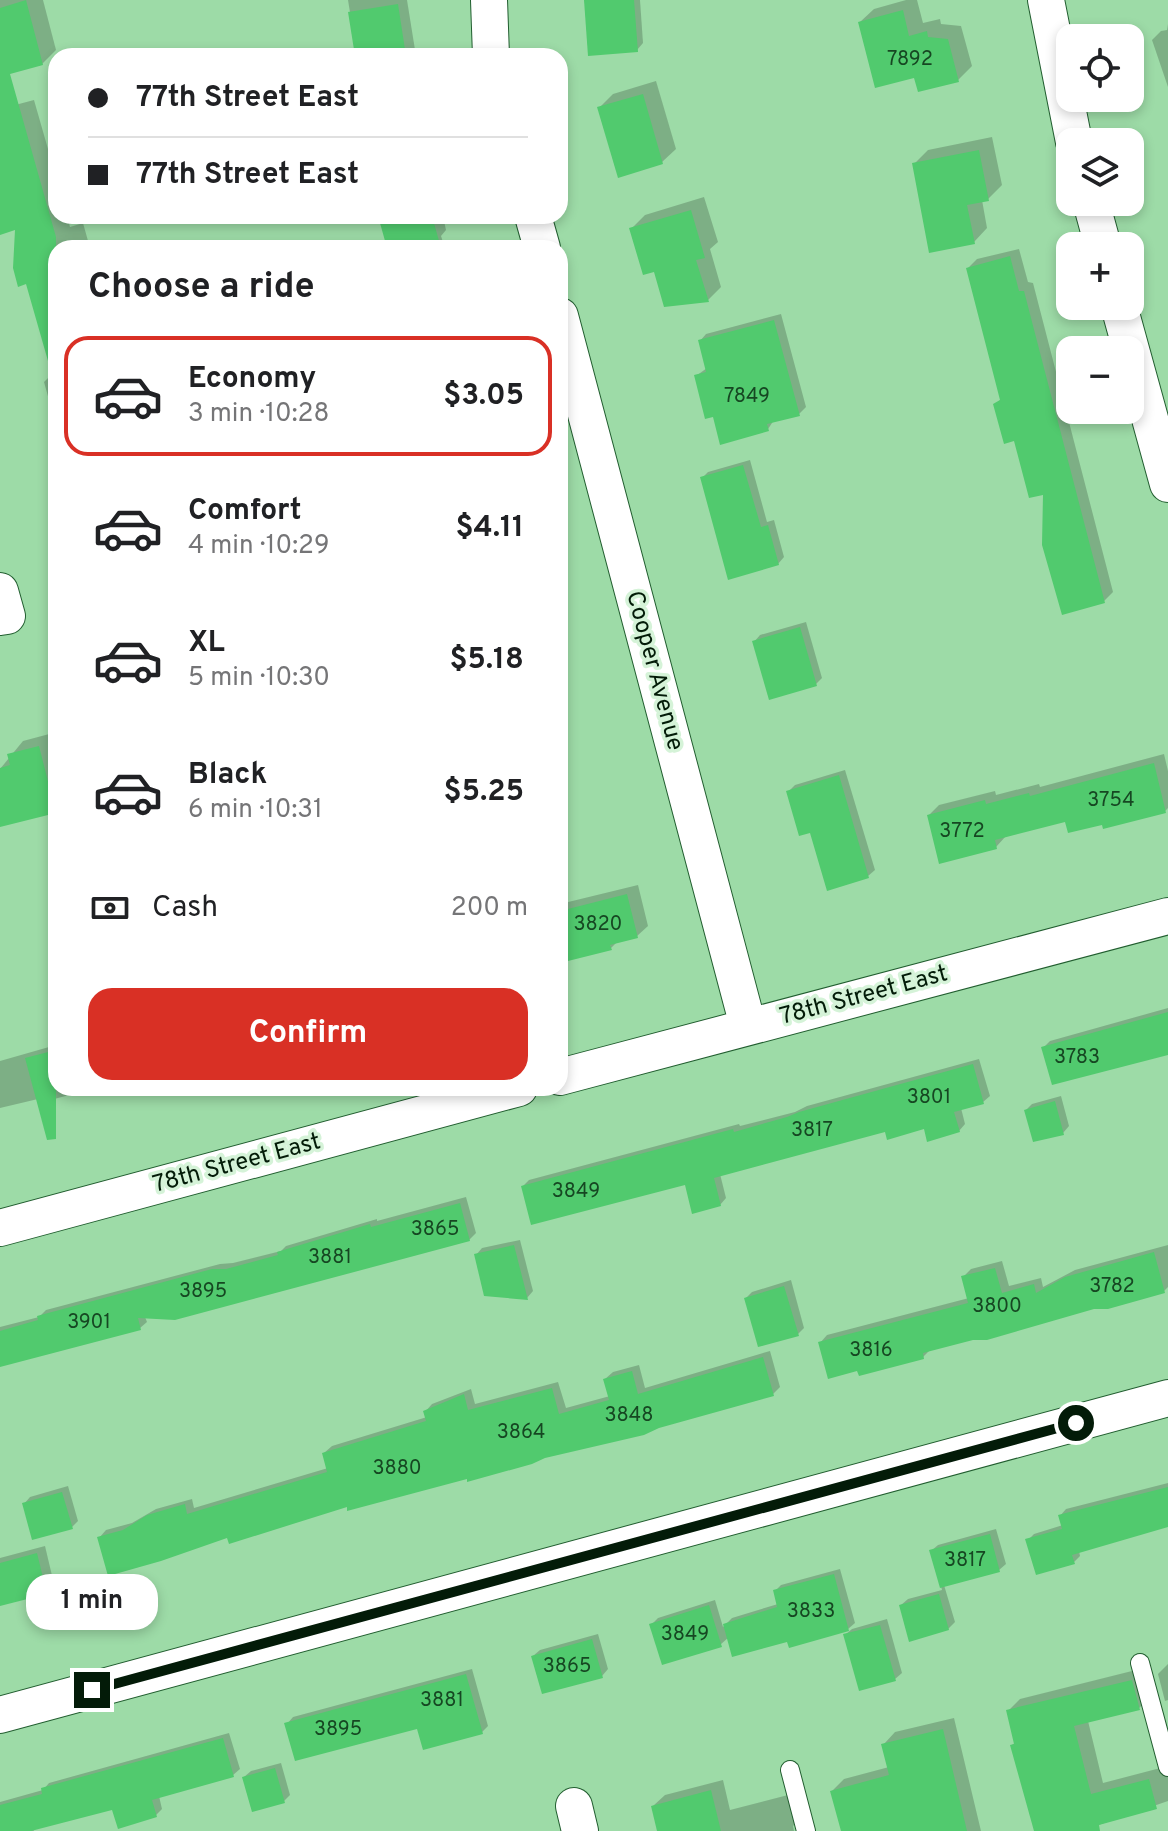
<!DOCTYPE html>
<html lang="en">
<head>
<meta charset="utf-8">
<style>
  :root { --surface:#fff; --page:#f6f6f6; --text:#202124; --muted:#757577; --line:#e0e0e0; --accent:#d93025 }
  body { margin:0; font-family:Overpass,sans-serif; background:var(--page); color:var(--text); height:100vh; display:flex; flex-direction:column; font-size:30px; white-space:nowrap }
  * { box-sizing:border-box; margin:0 }
  p { font-size:26px; color:var(--muted) }
  .icon { flex:none; width:44px; height:44px; fill:none; stroke:currentColor; stroke-width:2; stroke-linecap:round; stroke-linejoin:round }
  .map { position:relative; flex:1; overflow:hidden }
  .sheet { position:absolute; left:48px; top:240px; width:520px; height:856px; display:flex; flex-direction:column; background:var(--surface); border-radius:24px; box-shadow:0 4px 12px #0003 }
  .sheet>* { flex:none }
  .hud { position:absolute; left:48px; top:48px; width:520px; height:176px; border-radius:24px; box-shadow:0 4px 12px #0003; display:grid; align-content:center; height:176px; padding:0 40px; background:var(--surface) }
  .controls { position:absolute; left:1056px; top:24px; display:grid; gap:16px }
  .controls a { display:grid; place-items:center; width:88px; height:88px; border-radius:16px; background:var(--surface); box-shadow:0 4px 12px #0003; font-size:40px }
  .end { position:absolute; width:36px; height:36px; margin:-18px; border:10px solid #031b08; background:#fff; box-shadow:0 0 0 4px #fff }
  .from { border-radius:50% }
  .bubble { position:absolute; height:56px; border-radius:24px; background:var(--surface); box-shadow:0 4px 12px #0003; font-size:26px; font-weight:700; line-height:56px; text-align:center }
  .hud b { display:flex; align-items:center; gap:28px; height:76px; font-size:30px }
  .hud b+b { border-top:2px solid var(--line) }
  .hud i { width:20px; height:20px; background:var(--text) }
  ul { padding:0; list-style:none }
  li { display:flex; align-items:center; gap:24px; height:120px; margin:0 16px 12px; padding:0 24px; border:4px solid transparent; border-radius:24px }
  li div { flex:1 }
  li b { display:block; font-size:30px }
  li em { font-style:normal; font-weight:700 }
  li.current { border-color:var(--accent) }
  li>.icon { width:72px; height:72px; stroke-width:1.5 }
  h2 { padding:0 40px; font-size:36px; line-height:96px }
  .pay { display:flex; align-items:center; gap:20px; height:88px; padding:0 40px; font-size:30px }
  .pay p { margin-inline-start:auto }
  .action { display:flex; gap:16px; margin-top:auto; padding:16px 40px }
  .action a { flex:1; height:92px; border-radius:24px; background:var(--accent); color:#fff; font-size:32px; font-weight:700; line-height:92px; text-align:center }
  .map>svg:first-child { display:block }
  .shadow { fill:#0003 }
  .building { fill:#51ca6e }
  .lines { fill:none; stroke-linecap:round; stroke-linejoin:round }
  .lane-casing { stroke:#225e30; stroke-width:20 }
  .street-casing { stroke:#225e30; stroke-width:38 }
  .lane { stroke:#fff; stroke-width:18 }
  .street { stroke:#fff; stroke-width:36 }
  .route { stroke:#031b08; stroke-width:10 }
  .labels { text-anchor:middle; dominant-baseline:central; stroke-width:7; stroke-linejoin:round; paint-order:stroke }
  .number-label { font-size:20px; fill:#164722 }
  .street-label { font-size:24px; fill:#031b08; stroke:#d5f3d8 }
</style>
</head>
<body>
<div class="map">
<svg width="1168" height="1831" viewBox="0 0 1168 1831">
  <rect width="100%" height="100%" fill="#9ddba7"/>
  <g class="shadow">
    <path d="M 0,0 L 43,0 L 56,50 L 42,64 L 0,74 Z"/>
    <path d="M 348,0 L 407,0 L 416,56 L 357,56 Z"/>
    <path d="M 586,0 L 640,0 L 643,43 L 637,50 Z"/>
    <path d="M 906,0 L 917,0 L 923,23 L 940,19 L 941,24 L 961,26 L 972,66 L 958,80 L 915,76 L 860,22 L 874,9 Z"/>
    <path d="M 1168,24 L 1168,87 L 1152,40 L 1161,31 L 1167,30 Z"/>
    <path d="M 656,81 L 676,149 L 662,162 L 599,108 L 613,94 Z"/>
    <path d="M 34,100 L 56,177 L 56,216 L 67,216 L 70,227 L 83,223 L 90,248 L 56,248 L 56,425 L 44,382 L 53,373 L 28,282 L 17,227 L 0,201 L 0,109 Z"/>
    <path d="M 992,137 L 1002,185 L 988,199 L 982,200 L 987,228 L 974,242 L 914,164 L 928,150 Z"/>
    <path d="M 704,197 L 718,242 L 710,249 L 721,287 L 708,300 L 655,269 L 632,228 L 645,215 Z"/>
    <path d="M 380,216 L 443,216 L 446,230 L 441,236 L 445,248 L 388,248 Z"/>
    <path d="M 1019,249 L 1028,282 L 1033,283 L 1113,592 L 1104,601 L 996,404 L 1002,398 L 968,268 L 977,259 Z"/>
    <path d="M 781,314 L 806,407 L 799,414 L 774,420 L 768,429 L 714,415 L 696,376 L 707,368 L 700,341 L 706,334 Z"/>
    <path d="M 750,460 L 767,522 L 774,520 L 784,557 L 778,564 L 702,478 L 708,472 Z"/>
    <path d="M 806,622 L 822,678 L 816,684 L 754,642 L 760,635 Z"/>
    <path d="M 53,733 L 56,745 L 56,810 L 1,825 L 0,769 L 23,741 Z"/>
    <path d="M 560,737 L 565,756 L 560,761 Z"/>
    <path d="M 1164,754 L 1168,771 L 1168,808 L 1165,811 L 1103,822 L 1066,819 L 1006,836 L 996,847 L 929,815 L 939,805 L 995,791 L 996,795 L 1039,784 L 1040,787 Z"/>
    <path d="M 845,770 L 875,870 L 868,876 L 811,830 L 788,792 L 795,785 Z"/>
    <path d="M 638,885 L 648,926 L 637,936 L 618,941 L 611,948 L 560,961 L 560,904 Z"/>
    <path d="M 1168,1008 L 1168,1052 L 1043,1048 L 1050,1041 Z"/>
    <path d="M 56,1045 L 56,1088 L 96,1088 L 39,1103 L 38,1099 L 0,1108 L 0,1061 Z"/>
    <path d="M 979,1059 L 990,1096 L 983,1102 L 961,1108 L 965,1124 L 959,1131 L 925,1127 L 886,1130 L 720,1174 L 726,1198 L 720,1205 L 686,1183 L 523,1186 L 529,1180 L 739,1124 L 740,1126 L 795,1112 L 807,1106 Z"/>
    <path d="M 1061,1096 L 1069,1126 L 1063,1133 L 1026,1110 L 1032,1104 Z"/>
    <path d="M 466,1197 L 476,1233 L 469,1240 L 145,1317 L 147,1322 L 140,1328 L 0,1365 L 0,1327 L 39,1317 L 46,1310 L 220,1264 L 233,1263 L 281,1251 L 286,1246 L 377,1219 L 377,1221 Z"/>
    <path d="M 520,1240 L 533,1291 L 527,1298 L 476,1255 L 482,1248 Z"/>
    <path d="M 1168,1245 L 1168,1287 L 1164,1291 L 931,1349 L 923,1357 L 858,1368 L 820,1343 L 827,1335 L 969,1298 L 963,1277 L 971,1269 L 1002,1261 L 1009,1286 L 1041,1278 L 1043,1287 L 1075,1270 Z"/>
    <path d="M 791,1280 L 804,1328 L 798,1334 L 746,1298 L 752,1292 Z"/>
    <path d="M 770,1351 L 780,1387 L 773,1394 L 468,1476 L 228,1536 L 99,1538 L 106,1530 L 132,1523 L 156,1509 L 192,1499 L 194,1508 L 328,1468 L 324,1453 L 332,1446 L 427,1417 L 425,1412 L 432,1404 L 471,1389 L 475,1404 L 558,1382 L 566,1408 L 610,1396 L 605,1379 L 613,1372 L 639,1365 L 645,1388 Z"/>
    <path d="M 1168,1483 L 1168,1526 L 1079,1551 L 1080,1556 L 1074,1562 L 1028,1540 L 1034,1534 L 1063,1525 L 1060,1516 L 1066,1509 Z"/>
    <path d="M 68,1486 L 78,1521 L 72,1527 L 24,1504 L 30,1497 Z"/>
    <path d="M 996,1529 L 1006,1564 L 999,1570 L 944,1585 L 955,1622 L 948,1629 L 901,1605 L 908,1599 L 942,1590 L 931,1551 L 938,1545 Z"/>
    <path d="M 45,1546 L 54,1584 L 46,1592 L 0,1604 L 0,1558 Z"/>
    <path d="M 840,1569 L 855,1623 L 848,1629 L 788,1640 L 729,1637 L 720,1645 L 652,1624 L 658,1618 L 715,1600 L 723,1627 L 732,1618 L 778,1604 L 775,1591 L 781,1585 Z"/>
    <path d="M 887,1619 L 902,1673 L 895,1679 L 845,1635 L 852,1629 Z"/>
    <path d="M 598,1634 L 608,1669 L 602,1676 L 533,1656 L 540,1650 Z"/>
    <path d="M 1168,1664 L 1168,1700 L 1165,1701 L 1158,1674 Z"/>
    <path d="M 1144,1668 L 1152,1696 L 1139,1708 L 1088,1721 L 1103,1783 L 1168,1766 L 1168,1801 L 1081,1831 L 1036,1831 L 1012,1745 L 1016,1742 L 1008,1711 L 1020,1699 Z"/>
    <path d="M 472,1669 L 488,1726 L 482,1732 L 419,1727 L 287,1724 L 293,1717 Z"/>
    <path d="M 954,1718 L 981,1831 L 842,1831 L 832,1791 L 844,1779 L 889,1767 L 884,1744 L 895,1732 Z"/>
    <path d="M 229,1733 L 240,1769 L 233,1775 L 159,1796 L 162,1809 L 156,1815 L 114,1808 L 33,1829 L 34,1831 L 0,1831 L 0,1802 L 43,1790 L 49,1783 Z"/>
    <path d="M 281,1763 L 290,1795 L 284,1801 L 244,1777 L 251,1771 Z"/>
    <path d="M 723,1780 L 730,1810 L 788,1795 L 796,1823 L 793,1826 L 794,1831 L 659,1831 L 653,1806 L 665,1795 Z"/>
  </g>
  <g class="building">
    <path d="M 26,0 L 43,65 L 10,74 L 56,237 L 56,359 L 48,361 L 26,284 L 18,287 L 13,268 L 15,230 L 0,235 L 0,8 Z"/>
    <path d="M 584,0 L 634,0 L 638,52 L 588,56 Z"/>
    <path d="M 398,4 L 406,56 L 355,56 L 348,12 Z"/>
    <path d="M 903,10 L 909,36 L 927,31 L 928,37 L 948,39 L 959,82 L 918,92 L 914,78 L 875,88 L 858,22 Z"/>
    <path d="M 643,94 L 663,164 L 618,178 L 597,107 Z"/>
    <path d="M 979,150 L 989,201 L 967,205 L 975,244 L 929,253 L 912,163 Z"/>
    <path d="M 691,210 L 705,258 L 696,260 L 709,302 L 664,307 L 654,272 L 643,275 L 629,228 Z"/>
    <path d="M 378,216 L 432,216 L 439,241 L 412,248 L 387,248 Z"/>
    <path d="M 1010,256 L 1019,291 L 1024,291 L 1105,603 L 1062,615 L 1042,545 L 1043,495 L 1029,498 L 1014,441 L 1004,444 L 993,404 L 1000,400 L 966,268 Z"/>
    <path d="M 774,320 L 800,416 L 767,424 L 769,431 L 720,445 L 713,417 L 705,419 L 694,375 L 706,372 L 698,340 Z"/>
    <path d="M 743,465 L 761,527 L 768,525 L 779,565 L 728,580 L 700,477 Z"/>
    <path d="M 800,627 L 817,686 L 769,700 L 752,641 Z"/>
    <path d="M 39,746 L 56,813 L 0,827 L 0,768 L 10,765 L 7,754 Z"/>
    <path d="M 1154,763 L 1166,813 L 1103,829 L 1102,825 L 1068,833 L 1065,822 L 995,840 L 997,849 L 939,864 L 927,815 L 985,800 L 986,804 L 1029,793 L 1030,796 Z"/>
    <path d="M 839,775 L 869,878 L 827,891 L 810,833 L 799,836 L 786,791 Z"/>
    <path d="M 627,894 L 638,938 L 610,945 L 612,950 L 560,963 L 560,911 Z"/>
    <path d="M 1168,1012 L 1168,1055 L 1052,1085 L 1041,1047 Z"/>
    <path d="M 56,1050 L 56,1139 L 47,1140 L 25,1058 Z"/>
    <path d="M 973,1064 L 984,1104 L 954,1112 L 960,1132 L 927,1142 L 924,1129 L 887,1140 L 885,1132 L 714,1178 L 721,1206 L 692,1214 L 685,1185 L 531,1225 L 521,1186 L 733,1129 L 734,1132 L 787,1117 L 799,1112 Z"/>
    <path d="M 1055,1101 L 1064,1135 L 1033,1142 L 1024,1110 Z"/>
    <path d="M 460,1203 L 470,1241 L 175,1320 L 138,1318 L 141,1330 L 0,1367 L 0,1331 L 38,1320 L 37,1316 L 212,1269 L 226,1269 L 278,1255 L 277,1252 L 370,1224 L 371,1227 Z"/>
    <path d="M 514,1245 L 528,1300 L 484,1296 L 474,1254 Z"/>
    <path d="M 1154,1252 L 1165,1293 L 1108,1309 L 1094,1309 L 987,1340 L 973,1340 L 923,1353 L 924,1359 L 859,1376 L 857,1371 L 828,1379 L 818,1342 L 968,1303 L 961,1276 L 995,1268 L 1002,1293 L 1034,1284 L 1036,1293 L 1065,1277 Z"/>
    <path d="M 784,1286 L 799,1336 L 758,1347 L 744,1298 Z"/>
    <path d="M 763,1357 L 774,1396 L 659,1428 L 644,1435 L 545,1458 L 532,1464 L 467,1482 L 467,1479 L 347,1511 L 347,1507 L 229,1544 L 227,1538 L 161,1561 L 108,1576 L 97,1537 L 123,1530 L 147,1515 L 185,1504 L 187,1514 L 327,1472 L 322,1453 L 426,1421 L 423,1411 L 464,1394 L 468,1410 L 552,1388 L 559,1414 L 609,1400 L 603,1379 L 632,1371 L 638,1394 Z"/>
    <path d="M 1168,1487 L 1168,1527 L 1072,1555 L 1075,1564 L 1036,1575 L 1025,1539 L 1062,1529 L 1058,1515 Z"/>
    <path d="M 62,1492 L 73,1529 L 32,1540 L 22,1503 Z"/>
    <path d="M 990,1534 L 1000,1572 L 940,1588 L 929,1550 Z"/>
    <path d="M 37,1553 L 47,1594 L 0,1606 L 0,1563 Z"/>
    <path d="M 834,1574 L 849,1631 L 789,1648 L 787,1642 L 732,1657 L 723,1624 L 777,1607 L 773,1590 Z"/>
    <path d="M 939,1594 L 949,1630 L 909,1642 L 899,1605 Z"/>
    <path d="M 709,1605 L 722,1647 L 662,1665 L 649,1624 Z"/>
    <path d="M 880,1625 L 896,1681 L 859,1691 L 843,1634 Z"/>
    <path d="M 592,1639 L 603,1678 L 542,1694 L 531,1656 Z"/>
    <path d="M 466,1674 L 483,1734 L 423,1750 L 417,1729 L 295,1761 L 284,1723 Z"/>
    <path d="M 1132,1680 L 1140,1710 L 1074,1726 L 1091,1794 L 1149,1779 L 1157,1809 L 1099,1825 L 1100,1831 L 1034,1831 L 1010,1745 L 1014,1744 L 1006,1710 Z"/>
    <path d="M 943,1729 L 967,1831 L 841,1831 L 830,1791 L 889,1775 L 881,1744 Z"/>
    <path d="M 223,1738 L 234,1777 L 152,1800 L 157,1817 L 118,1829 L 112,1810 L 31,1831 L 0,1831 L 0,1805 L 42,1794 L 41,1788 Z"/>
    <path d="M 275,1768 L 285,1803 L 252,1812 L 242,1777 Z"/>
    <path d="M 711,1790 L 721,1831 L 657,1831 L 651,1806 Z"/>
  </g>
  <g class="lines">
    <g class="lane-casing">
      <g id="lane">
        <path d="M 1140,1663 L 1168,1767"/>
        <path d="M 790,1770 L 806,1831"/>
      </g>
    </g>
    <g class="street-casing">
      <g id="street">
        <path d="M 489,0 L 491,56"/>
        <path d="M 1046,0 L 1074,142"/>
        <path d="M 1091,202 L 1103,246"/>
        <path d="M 533,216 L 542,248"/>
        <path d="M 1119,306 L 1168,484"/>
        <path d="M 560,316 L 748,1026"/>
        <path d="M 0,591 L 7,616 L 0,617"/>
        <path d="M 560,1077 L 1168,916"/>
        <path d="M 0,1228 L 519,1088"/>
        <path d="M 0,1715 L 1168,1398"/>
        <path d="M 574,1806 L 580,1831"/>
      </g>
    </g>
    <use href="#lane" class="lane"/>
    <use href="#street" class="street"/>
  </g>
  <g class="lines">
    <path class="route" d="M 92,1690 L 1076,1423"/>
  </g>
  <g class="labels">
    <g class="number-label">
      <text x="910" y="60">7892</text>
      <text x="747" y="397">7849</text>
      <text x="1111" y="801">3754</text>
      <text x="962" y="832">3772</text>
      <text x="598" y="925">3820</text>
      <text x="1077" y="1058">3783</text>
      <text x="929" y="1098">3801</text>
      <text x="812" y="1131">3817</text>
      <text x="576" y="1192">3849</text>
      <text x="435" y="1230">3865</text>
      <text x="330" y="1258">3881</text>
      <text x="1112" y="1287">3782</text>
      <text x="203" y="1292">3895</text>
      <text x="997" y="1307">3800</text>
      <text x="89" y="1323">3901</text>
      <text x="871" y="1351">3816</text>
      <text x="629" y="1416">3848</text>
      <text x="521" y="1433">3864</text>
      <text x="397" y="1469">3880</text>
      <text x="965" y="1561">3817</text>
      <text x="811" y="1612">3833</text>
      <text x="685" y="1635">3849</text>
      <text x="567" y="1667">3865</text>
      <text x="442" y="1701">3881</text>
      <text x="338" y="1730">3895</text>
    </g>
    <g class="street-label">
      <text transform="translate(654 671) rotate(75)">Cooper Avenue</text>
      <text transform="translate(864 996) rotate(-15)">78th Street East</text>
      <text transform="translate(237 1164) rotate(-15)">78th Street East</text>
    </g>
  </g>
</svg>
<div class="controls">
<a><svg class="icon" aria-label="locate" viewBox="0 0 24 24"><circle cx="12" cy="12" r="6"/><path d="M12 2v4M12 18v4M2 12h4M18 12h4"/></svg></a>
<a><svg class="icon" aria-label="layers" viewBox="0 0 24 24"><path d="M12 4l9 5-9 5-9-5zM3 14l9 5 9-5"/></svg></a>
<a>+</a>
<a>−</a>
</div>
<i class="end from" style="left:1076px;top:1423px"></i>
<i class="end" style="left:92px;top:1690px"></i>
<div class="bubble" style="left:26px;top:1574px;width:132px">1 min</div>
<div class="hud">
<b><i class="from"></i>77th Street East</b>
<b><i></i>77th Street East</b>
</div>
<section class="sheet">
<h2>Choose a ride</h2>
<ul>
<li class="current"><svg class="icon" aria-label="car" viewBox="0 0 24 24"><path d="M5 17H2v-5l4-1 3-4h7l3 4 3 1v5h-3M9 17h6M6 11h13"/><circle cx="7" cy="17" r="2"/><circle cx="17" cy="17" r="2"/></svg><div><b>Economy</b><p>3 min · 10:28</p></div><em>$3.05</em></li>
<li><svg class="icon" aria-label="car" viewBox="0 0 24 24"><path d="M5 17H2v-5l4-1 3-4h7l3 4 3 1v5h-3M9 17h6M6 11h13"/><circle cx="7" cy="17" r="2"/><circle cx="17" cy="17" r="2"/></svg><div><b>Comfort</b><p>4 min · 10:29</p></div><em>$4.11</em></li>
<li><svg class="icon" aria-label="car" viewBox="0 0 24 24"><path d="M5 17H2v-5l4-1 3-4h7l3 4 3 1v5h-3M9 17h6M6 11h13"/><circle cx="7" cy="17" r="2"/><circle cx="17" cy="17" r="2"/></svg><div><b>XL</b><p>5 min · 10:30</p></div><em>$5.18</em></li>
<li><svg class="icon" aria-label="car" viewBox="0 0 24 24"><path d="M5 17H2v-5l4-1 3-4h7l3 4 3 1v5h-3M9 17h6M6 11h13"/><circle cx="7" cy="17" r="2"/><circle cx="17" cy="17" r="2"/></svg><div><b>Black</b><p>6 min · 10:31</p></div><em>$5.25</em></li>
</ul>
<div class="pay"><svg class="icon" aria-label="cash" viewBox="0 0 24 24"><path d="M3 7h18v10H3z"/><circle cx="12" cy="12" r="2"/></svg>Cash<p>200 m</p></div>
<div class="action"><a>Confirm</a></div>
</section>
</div>
</body>
</html>
